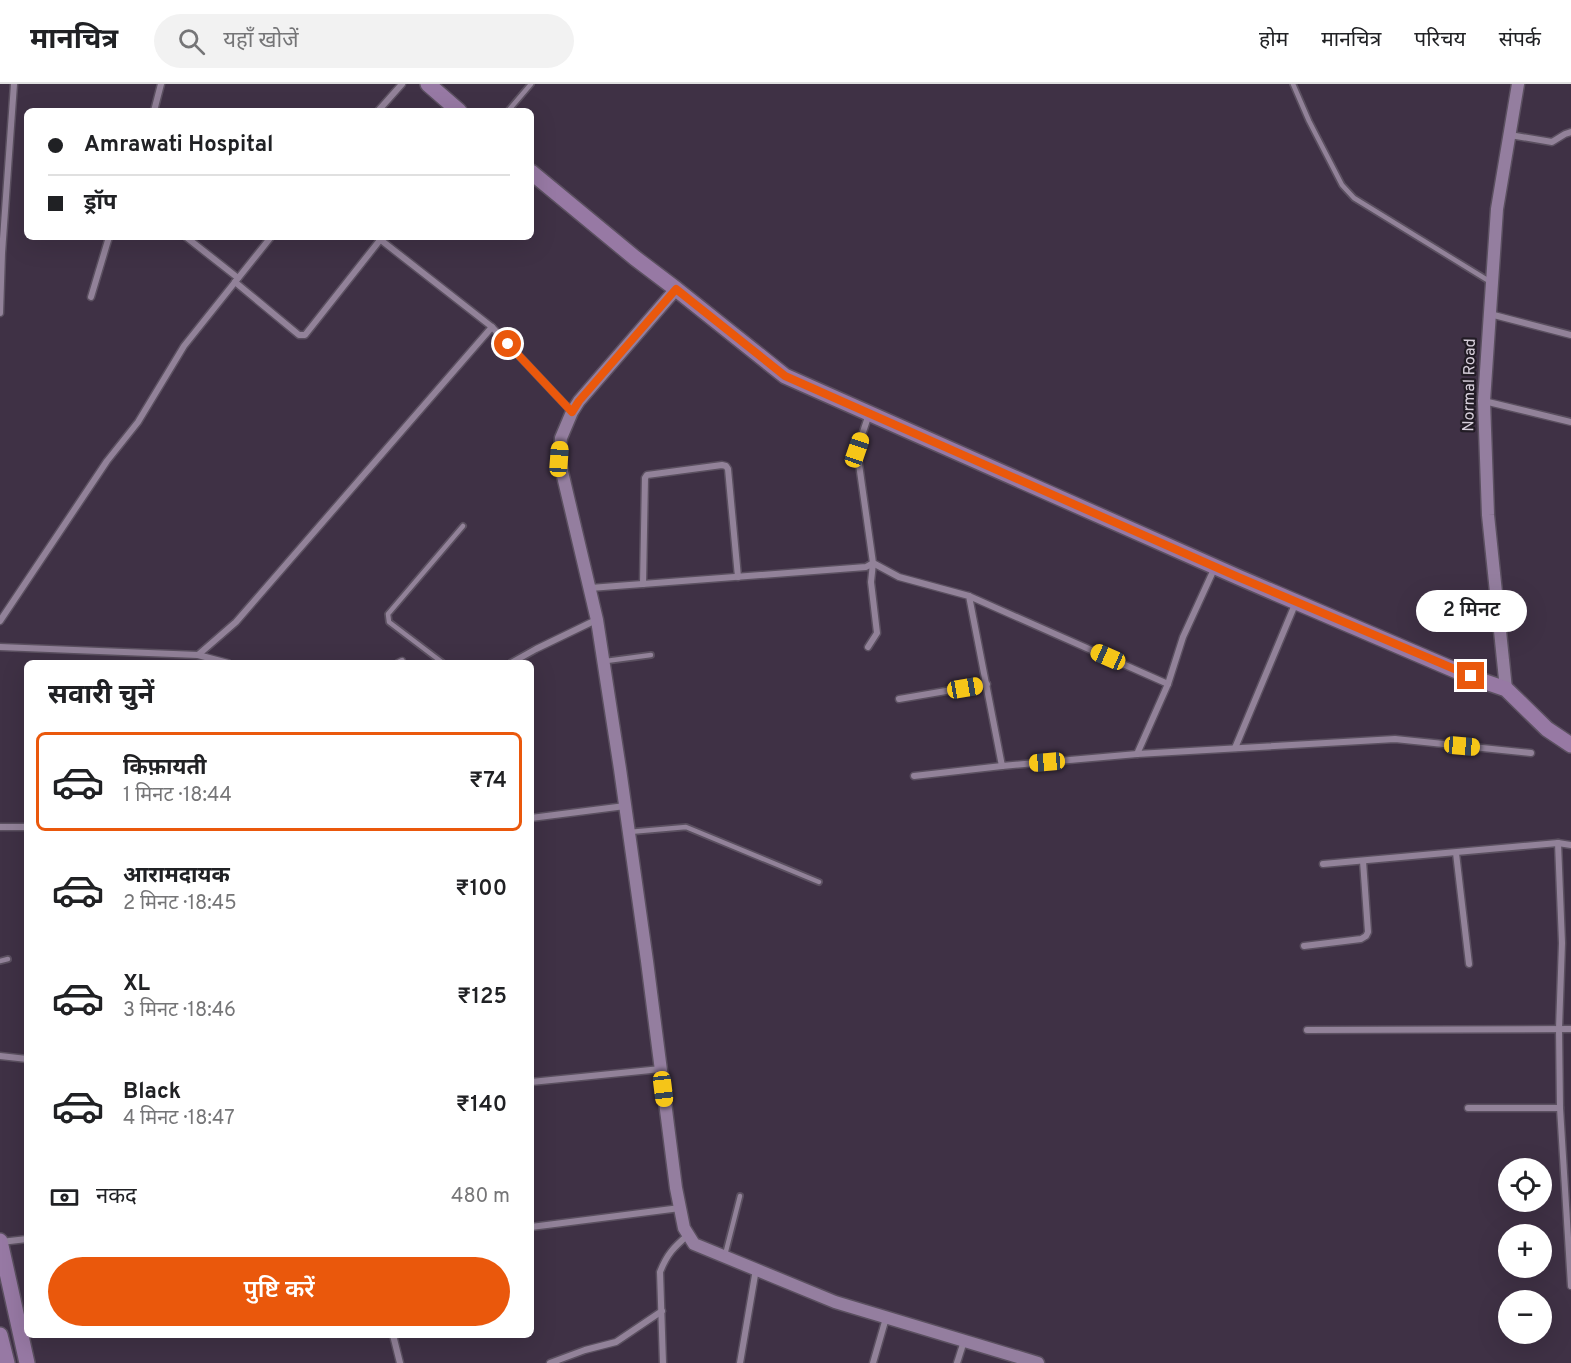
<!DOCTYPE html>
<html lang="hi">
<head>
<meta charset="utf-8">
<style>
  :root { --surface:#fff; --page:#f2f2f2; --text:#202124; --muted:#757577; --line:#e0e0e0; --accent:#ea580c }
  body { margin:0; font-family:Overpass,"Noto Sans Devanagari",sans-serif; background:var(--page); color:var(--text); height:100vh; display:flex; flex-direction:column; font-size:22px; white-space:nowrap }
  * { box-sizing:border-box; margin:0 }
  p { font-size:20px; color:var(--muted) }
  .icon { flex:none; width:33px; height:33px; fill:none; stroke:currentColor; stroke-width:2; stroke-linecap:round; stroke-linejoin:round }
  .map { position:relative; flex:1; overflow:hidden }
  .side { position:absolute; left:24px; top:576px; width:510px; height:678px; display:flex; flex-direction:column; background:var(--surface); border-radius:9px; box-shadow:0 6px 24px #0002 }
  .side>* { flex:none }
  .guide { position:absolute; left:24px; top:24px; width:510px; height:132px; border-radius:9px; box-shadow:0 6px 24px #0002; display:grid; align-content:center; height:132px; padding:0 24px; background:var(--surface) }
  .fabs { position:absolute; left:1498px; top:1074px; display:grid; gap:12px }
  .fabs a { display:grid; place-items:center; width:54px; height:54px; border-radius:50%; background:var(--surface); box-shadow:0 6px 24px #0002; font-size:30px }
  .end { position:absolute; width:27px; height:27px; margin:-14px; border:8px solid #ea580c; background:#fff; box-shadow:0 0 0 3px #fff }
  .from { border-radius:50% }
  .bubble { position:absolute; height:42px; border-radius:21px; background:var(--surface); box-shadow:0 6px 24px #0002; font-size:20px; font-weight:600; line-height:42px; text-align:center }
  .car { position:absolute; width:18px; height:36px; margin:-18px -9px; border-radius:8px; box-shadow:0 0 4px 2px #0007; background:linear-gradient(#f5c518 24%,#345 0 40%,#f5c518 0 76%,#345 0 86%,#f5c518 0) }
  .guide b { display:flex; align-items:center; gap:21px; height:57px; font-size:22px }
  .guide b+b { border-top:2px solid var(--line) }
  .guide i { width:15px; height:15px; background:var(--text) }
  ul { padding:0; list-style:none }
  li { display:flex; align-items:center; gap:18px; height:99px; margin:0 12px 9px; padding:0 12px; border:3px solid transparent; border-radius:9px }
  li div { flex:1 }
  li b { display:block; font-size:22px }
  li em { font-style:normal; font-weight:600 }
  li.selected { border-color:var(--accent) }
  li>.icon { width:54px; height:54px; stroke-width:1.5 }
  h2 { padding:0 24px; font-size:27px; line-height:72px }
  .pay { display:flex; align-items:center; gap:15px; height:66px; padding:0 24px; font-size:22px }
  .pay p { margin-inline-start:auto }
  .button { display:flex; gap:12px; margin-top:auto; padding:12px 24px }
  .button a { flex:1; height:69px; border-radius:36px; background:var(--accent); color:#fff; font-size:24px; font-weight:600; line-height:69px; text-align:center }
  header { display:flex; align-items:center; gap:36px; box-sizing:border-box; height:84px; padding:0 30px; background:var(--surface); border-bottom:2px solid var(--line) }
  header strong { font-size:28px }
  nav { display:flex; gap:33px; margin-inline-start:auto; font-size:21px }
  .search { width:420px; height:54px; background:var(--page); display:flex; align-items:center; gap:15px; box-sizing:border-box; padding:0 21px; border-radius:33px; color:var(--muted); font-size:22px }
  .map>svg:first-child { display:block }
  .lines { fill:none; stroke-linecap:round; stroke-linejoin:round }
  .lane-casing { stroke:#5b5060; stroke-width:8 }
  .street-casing { stroke:#5b5060; stroke-width:9 }
  .secondary-casing { stroke:#5b5060; stroke-width:15 }
  .primary-casing { stroke:#5b5060; stroke-width:18 }
  .lane { stroke:#928299; stroke-width:4.5 }
  .street { stroke:#928299; stroke-width:6 }
  .secondary { stroke:#947e9f; stroke-width:12 }
  .primary { stroke:#9779a4; stroke-width:15 }
  .route { stroke:#ea580c; stroke-width:8 }
  .labels { text-anchor:middle; dominant-baseline:central; stroke-width:4.5; stroke-linejoin:round; paint-order:stroke }
  .street-label { font-size:16px; fill:#d7cfdb; stroke:#221c25 }
</style>
</head>
<body>
<header>
<strong>मानचित्र</strong>
<div class="search"><svg class="icon" aria-label="search" viewBox="0 0 24 24"><circle cx="10" cy="10" r="6"/><path d="M15 15l6 6"/></svg>यहाँ खोजें</div>
<nav><a>होम</a><a>मानचित्र</a><a>परिचय</a><a>संपर्क</a></nav>
</header>
<div class="map">
<svg width="1571" height="1279" viewBox="0 0 1571 1279">
  <rect width="100%" height="100%" fill="#3f3145"/>
  <g class="lines">
    <g class="lane-casing">
      <g id="lane">
        <path d="M 1293,0 L 1309,37 L 1342,101 L 1354,114 L 1489,197"/>
        <path d="M 508,27 L 531,0"/>
        <path d="M 606,577 L 651,571"/>
        <path d="M 443,579 L 389,538 L 388,530 L 463,442"/>
        <path d="M 629,748 L 686,743 L 819,798"/>
        <path d="M 0,877 L 8,875"/>
        <path d="M 725,1171 L 740,1112"/>
      </g>
    </g>
    <g class="street-casing">
      <g id="street">
        <path d="M 154,27 L 161,0"/>
        <path d="M 378,27 L 402,0"/>
        <path d="M 1510,51 L 1552,58 L 1565,50 L 1571,48"/>
        <path d="M 186,153 L 238,194"/>
        <path d="M 377,153 L 492,243 L 572,328"/>
        <path d="M 235,198 L 299,251 L 305,251 L 380,156"/>
        <path d="M 91,213 L 109,153"/>
        <path d="M 0,229 L 2,169 L 14,0"/>
        <path d="M 1490,230 L 1571,251"/>
        <path d="M 1484,317 L 1571,338"/>
        <path d="M 869,330 L 857,366 L 873,479 L 899,493 L 969,512 L 1002,682 L 1137,670 L 1395,655 L 1531,669"/>
        <path d="M 643,500 L 645,394 L 647,391 L 722,381 L 726,382 L 728,385 L 738,493"/>
        <path d="M 590,504 L 866,483 L 873,479 L 871,498 L 877,549 L 868,563"/>
        <path d="M 969,512 L 1168,600"/>
        <path d="M 0,537 L 107,377 L 138,338 L 184,262 L 271,153"/>
        <path d="M 0,563 L 198,571 L 236,538 L 492,243"/>
        <path d="M 198,571 L 228,579"/>
        <path d="M 398,579 L 402,577"/>
        <path d="M 511,579 L 536,565 L 596,536"/>
        <path d="M 899,615 L 987,600"/>
        <path d="M 1235,664 L 1296,518"/>
        <path d="M 1137,670 L 1168,600 L 1183,553 L 1215,483"/>
        <path d="M 914,692 L 1002,682"/>
        <path d="M 531,734 L 625,722"/>
        <path d="M 0,743 L 27,743"/>
        <path d="M 1558,759 L 1562,859 L 1559,945 L 1560,1024"/>
        <path d="M 1456,769 L 1469,880"/>
        <path d="M 1323,780 L 1558,759 L 1571,761"/>
        <path d="M 1304,862 L 1361,855 L 1366,852 L 1368,848 L 1363,777"/>
        <path d="M 1307,946 L 1571,945"/>
        <path d="M 0,972 L 27,975"/>
        <path d="M 531,998 L 661,985"/>
        <path d="M 1468,1024 L 1560,1024 L 1571,1202"/>
        <path d="M 531,1143 L 680,1124"/>
        <path d="M 1,1158 L 27,1155"/>
        <path d="M 393,1251 L 400,1279"/>
        <path d="M 550,1279 L 585,1266 L 616,1258 L 662,1227"/>
        <path d="M 663,1279 L 660,1188 C 667,1170 674,1163 688,1151"/>
        <path d="M 740,1279 L 756,1185"/>
        <path d="M 873,1279 L 886,1234"/>
        <path d="M 957,1279 L 964,1257"/>
      </g>
    </g>
    <g class="secondary-casing">
      <g id="secondary">
        <path d="M 676,205 L 579,317 L 572,328 L 561,354 L 559,375 L 597,536 L 620,685 L 647,877 L 676,1104 L 684,1144 L 694,1160 L 835,1218 L 1038,1279"/>
        <path d="M 1506,605 L 1488,431 L 1484,317 L 1497,125 L 1518,0"/>
      </g>
    </g>
    <g class="primary-casing">
      <g id="primary">
        <path d="M 428,0 L 459,27"/>
        <path d="M 531,88 L 635,174 L 676,205 L 785,292 L 1238,493 L 1471,593 L 1506,605 L 1547,645 L 1571,661"/>
        <path d="M 0,1157 L 27,1279"/>
        <path d="M 0,1251 L 7,1279"/>
      </g>
    </g>
    <use href="#lane" class="lane"/>
    <use href="#street" class="street"/>
    <use href="#secondary" class="secondary"/>
    <use href="#primary" class="primary"/>
  </g>
  <g class="lines">
    <path class="route" d="M 508,260 L 572,328 L 579,317 L 676,205 L 785,292 L 1238,493 L 1471,592"/>
  </g>
  <g class="labels">
    <g class="street-label">
      <text transform="translate(1470 301) rotate(-89)">Normal Road</text>
    </g>
  </g>
</svg>
<div class="fabs">
<a><svg class="icon" aria-label="locate" viewBox="0 0 24 24"><circle cx="12" cy="12" r="6"/><path d="M12 2v4M12 18v4M2 12h4M18 12h4"/></svg></a>
<a>+</a>
<a>−</a>
</div>
<i class="end from" style="left:508px;top:260px"></i>
<i class="end" style="left:1471px;top:592px"></i>
<div class="bubble" style="left:1416px;top:506px;width:111px">2 मिनट</div>
<i class="car" style="left:857px;top:366px;rotate:19deg"></i>
<i class="car" style="left:559px;top:375px;rotate:4deg"></i>
<i class="car" style="left:1108px;top:573px;rotate:294deg"></i>
<i class="car" style="left:965px;top:604px;rotate:80deg"></i>
<i class="car" style="left:1462px;top:662px;rotate:95deg"></i>
<i class="car" style="left:1047px;top:678px;rotate:265deg"></i>
<i class="car" style="left:663px;top:1005px;rotate:173deg"></i>
<div class="guide">
<b><i class="from"></i>Amrawati Hospital</b>
<b><i></i>ड्रॉप</b>
</div>
<section class="side">
<h2>सवारी चुनें</h2>
<ul>
<li class="selected"><svg class="icon" aria-label="car" viewBox="0 0 24 24"><path d="M5 17H2v-5l4-1 3-4h7l3 4 3 1v5h-3M9 17h6M6 11h13"/><circle cx="7" cy="17" r="2"/><circle cx="17" cy="17" r="2"/></svg><div><b>किफ़ायती</b><p>1 मिनट · 18:44</p></div><em>₹74</em></li>
<li><svg class="icon" aria-label="car" viewBox="0 0 24 24"><path d="M5 17H2v-5l4-1 3-4h7l3 4 3 1v5h-3M9 17h6M6 11h13"/><circle cx="7" cy="17" r="2"/><circle cx="17" cy="17" r="2"/></svg><div><b>आरामदायक</b><p>2 मिनट · 18:45</p></div><em>₹100</em></li>
<li><svg class="icon" aria-label="car" viewBox="0 0 24 24"><path d="M5 17H2v-5l4-1 3-4h7l3 4 3 1v5h-3M9 17h6M6 11h13"/><circle cx="7" cy="17" r="2"/><circle cx="17" cy="17" r="2"/></svg><div><b>XL</b><p>3 मिनट · 18:46</p></div><em>₹125</em></li>
<li><svg class="icon" aria-label="car" viewBox="0 0 24 24"><path d="M5 17H2v-5l4-1 3-4h7l3 4 3 1v5h-3M9 17h6M6 11h13"/><circle cx="7" cy="17" r="2"/><circle cx="17" cy="17" r="2"/></svg><div><b>Black</b><p>4 मिनट · 18:47</p></div><em>₹140</em></li>
</ul>
<div class="pay"><svg class="icon" aria-label="cash" viewBox="0 0 24 24"><path d="M3 7h18v10H3z"/><circle cx="12" cy="12" r="2"/></svg>नकद<p>480 m</p></div>
<div class="button"><a>पुष्टि करें</a></div>
</section>
</div>
</body>
</html>
